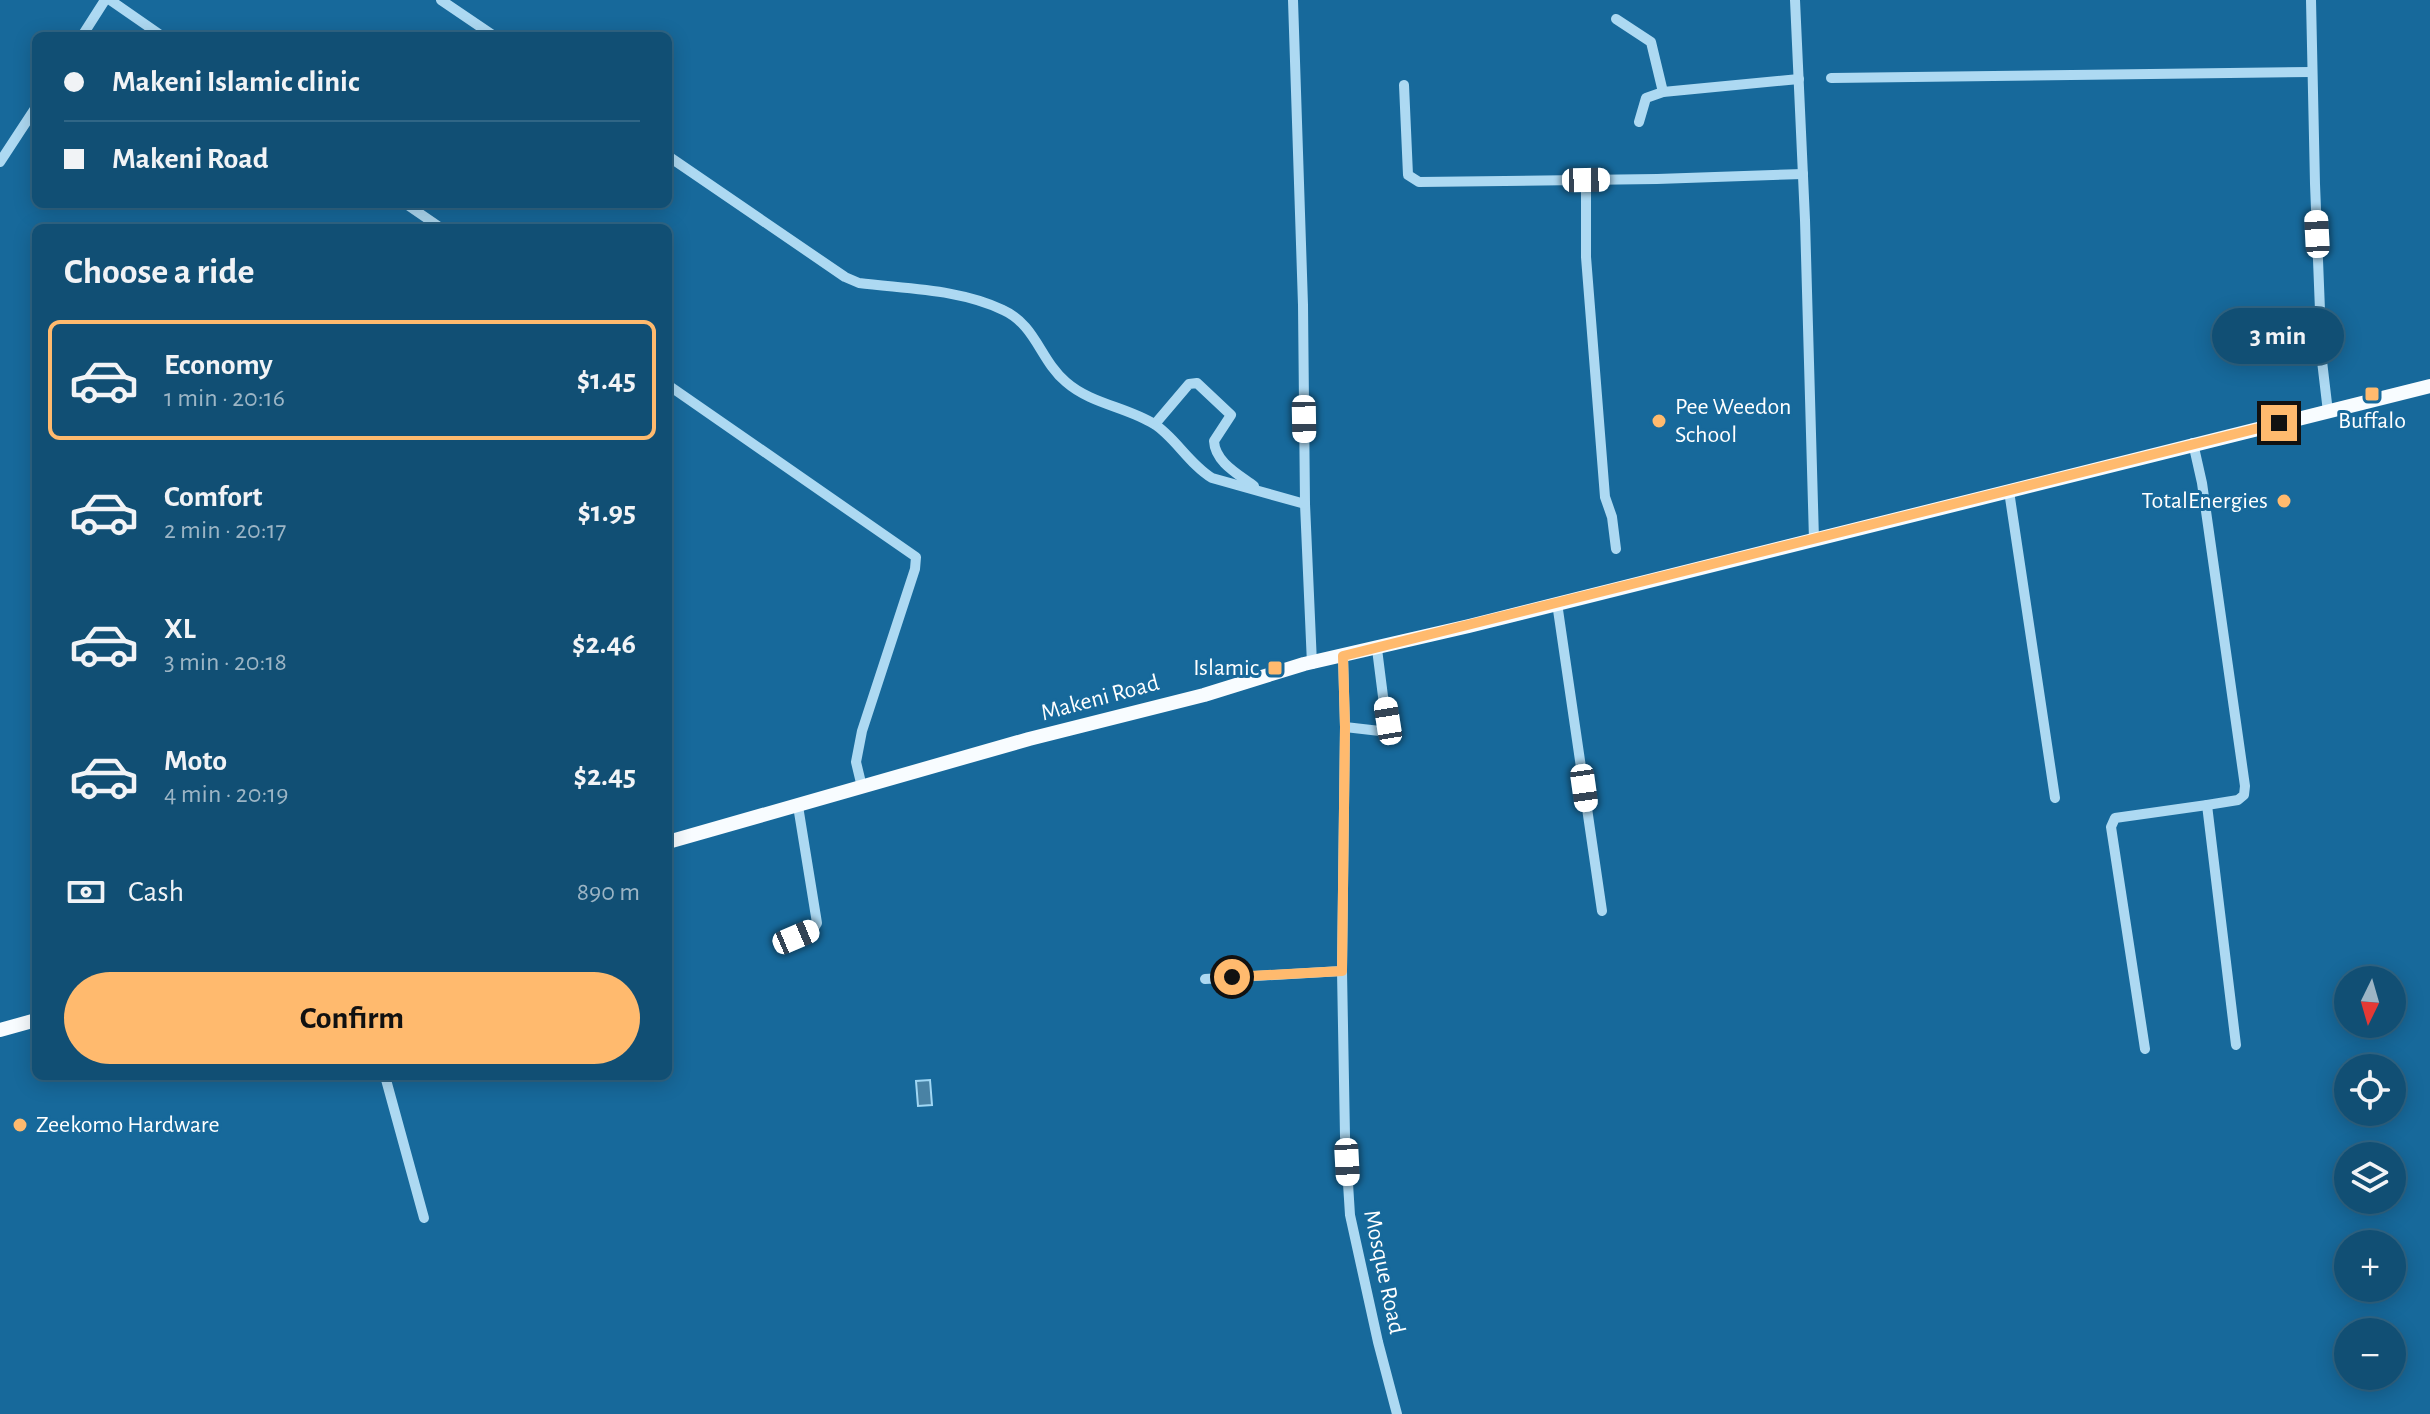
<!DOCTYPE html>
<html lang="en">
<head>
<meta charset="utf-8">
<style>
  :root { --surface:#114f74; --page:#1e597c; --text:#f1f3f6; --muted:#9cb5c5; --line:#306686; --accent:#ffba6e }
  body { margin:0; font-family:"Alegreya Sans",sans-serif; background:var(--page); color:var(--text); height:100vh; display:flex; flex-direction:column; font-size:30px; white-space:nowrap }
  * { box-sizing:border-box; margin:0 }
  p { font-size:26px; color:var(--muted) }
  .icon { flex:none; width:44px; height:44px; fill:none; stroke:currentColor; stroke-width:2; stroke-linecap:round; stroke-linejoin:round }
  .map { position:relative; flex:1; overflow:hidden }
  .side { position:absolute; left:32px; top:224px; width:640px; height:856px; display:flex; flex-direction:column; background:var(--surface); border-radius:12px; box-shadow:0 4px 20px #0003,0 0 0 2px var(--line) }
  .side>* { flex:none }
  .top-card { position:absolute; left:32px; top:32px; width:640px; height:176px; border-radius:12px; box-shadow:0 4px 20px #0003,0 0 0 2px var(--line); display:grid; align-content:center; height:176px; padding:0 32px; background:var(--surface) }
  .needle { width:52px; rotate:185deg }
  .fabs { position:absolute; left:2334px; top:966px; display:grid; gap:16px }
  .fabs a { display:grid; place-items:center; width:72px; height:72px; border-radius:50%; background:var(--surface); box-shadow:0 4px 20px #0003,0 0 0 2px var(--line); font-size:40px }
  .end { position:absolute; width:36px; height:36px; margin:-18px; border:10px solid #ffba6e; background:#111; box-shadow:0 0 0 4px #111 }
  .from { border-radius:50% }
  .bubble { position:absolute; height:56px; border-radius:28px; background:var(--surface); box-shadow:0 4px 20px #0003,0 0 0 2px var(--line); font-size:26px; font-weight:600; line-height:56px; text-align:center }
  .car { position:absolute; width:24px; height:48px; margin:-24px -12px; border-radius:10px; box-shadow:0 0 6px 2px #0007; background:linear-gradient(#fff 24%,#345 0 40%,#fff 0 76%,#345 0 86%,#fff 0) }
  .top-card b { display:flex; align-items:center; gap:28px; height:76px; font-size:30px }
  .top-card b+b { border-top:2px solid var(--line) }
  .top-card i { width:20px; height:20px; background:var(--text) }
  ul { padding:0; list-style:none }
  li { display:flex; align-items:center; gap:24px; height:120px; margin:0 16px 12px; padding:0 16px; border:4px solid transparent; border-radius:12px }
  li div { flex:1 }
  li b { display:block; font-size:30px }
  li em { font-style:normal; font-weight:600 }
  li.on { border-color:var(--accent) }
  li>.icon { width:72px; height:72px; stroke-width:1.5 }
  h2 { padding:0 32px; font-size:36px; line-height:96px }
  .pay { display:flex; align-items:center; gap:20px; height:88px; padding:0 32px; font-size:30px }
  .pay p { margin-inline-start:auto }
  .button { display:flex; gap:16px; margin-top:auto; padding:16px 32px }
  .button a { flex:1; height:92px; border-radius:48px; background:var(--accent); color:#111; font-size:32px; font-weight:600; line-height:92px; text-align:center }
  .map>svg:first-child { display:block }
  .water { fill:#4982a4; stroke:#a0d7f4; stroke-width:2 }
  .lines { fill:none; stroke-linecap:round; stroke-linejoin:round }
  .minor { stroke:#add9f2; stroke-width:10 }
  .major { stroke:#f8fcff; stroke-width:14 }
  .route { stroke:#ffba6e; stroke-width:10 }
  .poi-dot { fill:#ffba6e; stroke:#17699b; stroke-width:3 }
  .labels { text-anchor:middle; dominant-baseline:central; stroke-width:6; stroke-linejoin:round; paint-order:stroke }
  .poi-label { font-size:24px; fill:#fff; stroke:#17699b; text-anchor:start }
  .street-label { font-size:24px; fill:#fff; stroke:#17699b }
</style>
</head>
<body>
<div class="map">
<svg width="2430" height="1414" viewBox="0 0 2430 1414">
  <rect width="100%" height="100%" fill="#17699b"/>
  <path class="water" d="M 930,1080 L 932,1105 L 918,1106 L 916,1081 Z"/>
  <g class="lines">
    <g class="minor">
      <path d="M 110,0 L 162,36"/>
      <path d="M 441,0 L 494,36"/>
      <path d="M 1293,0 L 1303,305 L 1305,504 L 1312,664"/>
      <path d="M 1795,0 L 1805,220 L 1814,540"/>
      <path d="M 2311,0 L 2315,184 L 2322,361 L 2328,412"/>
      <path d="M 1616,19 L 1651,42 L 1663,92"/>
      <path d="M 82,36 L 105,0"/>
      <path d="M 1831,78 L 2311,72"/>
      <path d="M 1404,85 L 1408,175 L 1419,182 L 1657,179 L 1803,174"/>
      <path d="M 1639,122 L 1646,98 L 1663,92 L 1799,79"/>
      <path d="M 668,156 L 845,277 L 859,283 C 906,289 960,289 1003,310 C 1036,325 1040,360 1066,382 C 1091,404 1127,407 1154,424 C 1174,436 1189,464 1212,478 L 1305,504"/>
      <path d="M 0,162 L 36,107"/>
      <path d="M 1586,180 L 1586,257 L 1605,497 L 1612,517 L 1616,549"/>
      <path d="M 406,204 L 441,228"/>
      <path d="M 668,385 L 916,557 L 915,569 L 862,731 L 856,762 L 862,787"/>
      <path d="M 1155,424 L 1189,384 L 1197,383 L 1231,415 L 1214,441 C 1215,462 1238,474 1254,486"/>
      <path d="M 2193,443 L 2202,483 L 2245,786 L 2244,795 L 2238,800 L 2207,805 L 2236,1045"/>
      <path d="M 2009,491 L 2055,798"/>
      <path d="M 1557,603 L 1602,911"/>
      <path d="M 1343,656 L 1345,727 L 1342,971 L 1345,1136 L 1350,1215 L 1378,1342 L 1397,1414"/>
      <path d="M 1345,727 L 1380,731 L 1387,728 L 1377,649"/>
      <path d="M 781,944 L 812,931 L 817,923 L 798,806"/>
      <path d="M 1205,979 L 1342,971"/>
      <path d="M 2145,1049 L 2111,827 L 2115,818 L 2207,805"/>
      <path d="M 385,1076 L 424,1218"/>
    </g>
    <g class="major">
      <path d="M 668,842 L 1029,739 L 1204,695 L 1304,664 L 1469,626 L 2430,386"/>
      <path d="M 0,1030 L 36,1020"/>
    </g>
  </g>
  <g class="lines">
    <path class="route" d="M 1232,977 L 1342,971 L 1345,727 L 1343,656 L 2279,423"/>
  </g>
  <g class="poi-dot">
    <rect x="2364" y="386" width="16" height="16" rx="4"/>
    <circle cx="1659" cy="421" r="8"/>
    <circle cx="2284" cy="501" r="8"/>
    <rect x="1267" y="660" width="16" height="16" rx="4"/>
    <circle cx="20" cy="1125" r="8"/>
  </g>
  <g class="labels">
    <g class="poi-label">
      <text x="1675" y="407">Pee Weedon<tspan x="1675" dy="28">School</tspan></text>
      <text x="2372" y="421" text-anchor="middle">Buffalo</text>
      <text x="2268" y="501" text-anchor="end">TotalEnergies</text>
      <text x="1259" y="668" text-anchor="end">Islamic</text>
      <text x="36" y="1125">Zeekomo Hardware</text>
    </g>
    <g class="street-label">
      <text transform="translate(1100 698) rotate(-15)">Makeni Road</text>
      <text transform="translate(1384 1272) rotate(78)">Mosque Road</text>
    </g>
  </g>
</svg>
<div class="fabs">
<a><svg class="needle" viewBox="-14 -14 28 28"><path d="M0-13l5 13h-10z" fill="#e53935"/><path d="M0 13l5-13h-10z" fill="#9cb5c5"/></svg></a>
<a><svg class="icon" aria-label="locate" viewBox="0 0 24 24"><circle cx="12" cy="12" r="6"/><path d="M12 2v4M12 18v4M2 12h4M18 12h4"/></svg></a>
<a><svg class="icon" aria-label="layers" viewBox="0 0 24 24"><path d="M12 4l9 5-9 5-9-5zM3 14l9 5 9-5"/></svg></a>
<a>+</a>
<a>−</a>
</div>
<i class="end from" style="left:1232px;top:977px"></i>
<i class="end" style="left:2279px;top:423px"></i>
<div class="bubble" style="left:2212px;top:308px;width:132px">3 min</div>
<i class="car" style="left:1586px;top:180px;rotate:89deg"></i>
<i class="car" style="left:2317px;top:234px;rotate:357deg"></i>
<i class="car" style="left:1304px;top:419px;rotate:179deg"></i>
<i class="car" style="left:1388px;top:721px;rotate:351deg"></i>
<i class="car" style="left:1584px;top:788px;rotate:172deg"></i>
<i class="car" style="left:796px;top:937px;rotate:67deg"></i>
<i class="car" style="left:1347px;top:1162px;rotate:177deg"></i>
<div class="top-card">
<b><i class="from"></i>Makeni Islamic clinic</b>
<b><i></i>Makeni Road</b>
</div>
<section class="side">
<h2>Choose a ride</h2>
<ul>
<li class="on"><svg class="icon" aria-label="car" viewBox="0 0 24 24"><path d="M5 17H2v-5l4-1 3-4h7l3 4 3 1v5h-3M9 17h6M6 11h13"/><circle cx="7" cy="17" r="2"/><circle cx="17" cy="17" r="2"/></svg><div><b>Economy</b><p>1 min · 20:16</p></div><em>$1.45</em></li>
<li><svg class="icon" aria-label="car" viewBox="0 0 24 24"><path d="M5 17H2v-5l4-1 3-4h7l3 4 3 1v5h-3M9 17h6M6 11h13"/><circle cx="7" cy="17" r="2"/><circle cx="17" cy="17" r="2"/></svg><div><b>Comfort</b><p>2 min · 20:17</p></div><em>$1.95</em></li>
<li><svg class="icon" aria-label="car" viewBox="0 0 24 24"><path d="M5 17H2v-5l4-1 3-4h7l3 4 3 1v5h-3M9 17h6M6 11h13"/><circle cx="7" cy="17" r="2"/><circle cx="17" cy="17" r="2"/></svg><div><b>XL</b><p>3 min · 20:18</p></div><em>$2.46</em></li>
<li><svg class="icon" aria-label="car" viewBox="0 0 24 24"><path d="M5 17H2v-5l4-1 3-4h7l3 4 3 1v5h-3M9 17h6M6 11h13"/><circle cx="7" cy="17" r="2"/><circle cx="17" cy="17" r="2"/></svg><div><b>Moto</b><p>4 min · 20:19</p></div><em>$2.45</em></li>
</ul>
<div class="pay"><svg class="icon" aria-label="cash" viewBox="0 0 24 24"><path d="M3 7h18v10H3z"/><circle cx="12" cy="12" r="2"/></svg>Cash<p>890 m</p></div>
<div class="button"><a>Confirm</a></div>
</section>
</div>
</body>
</html>
